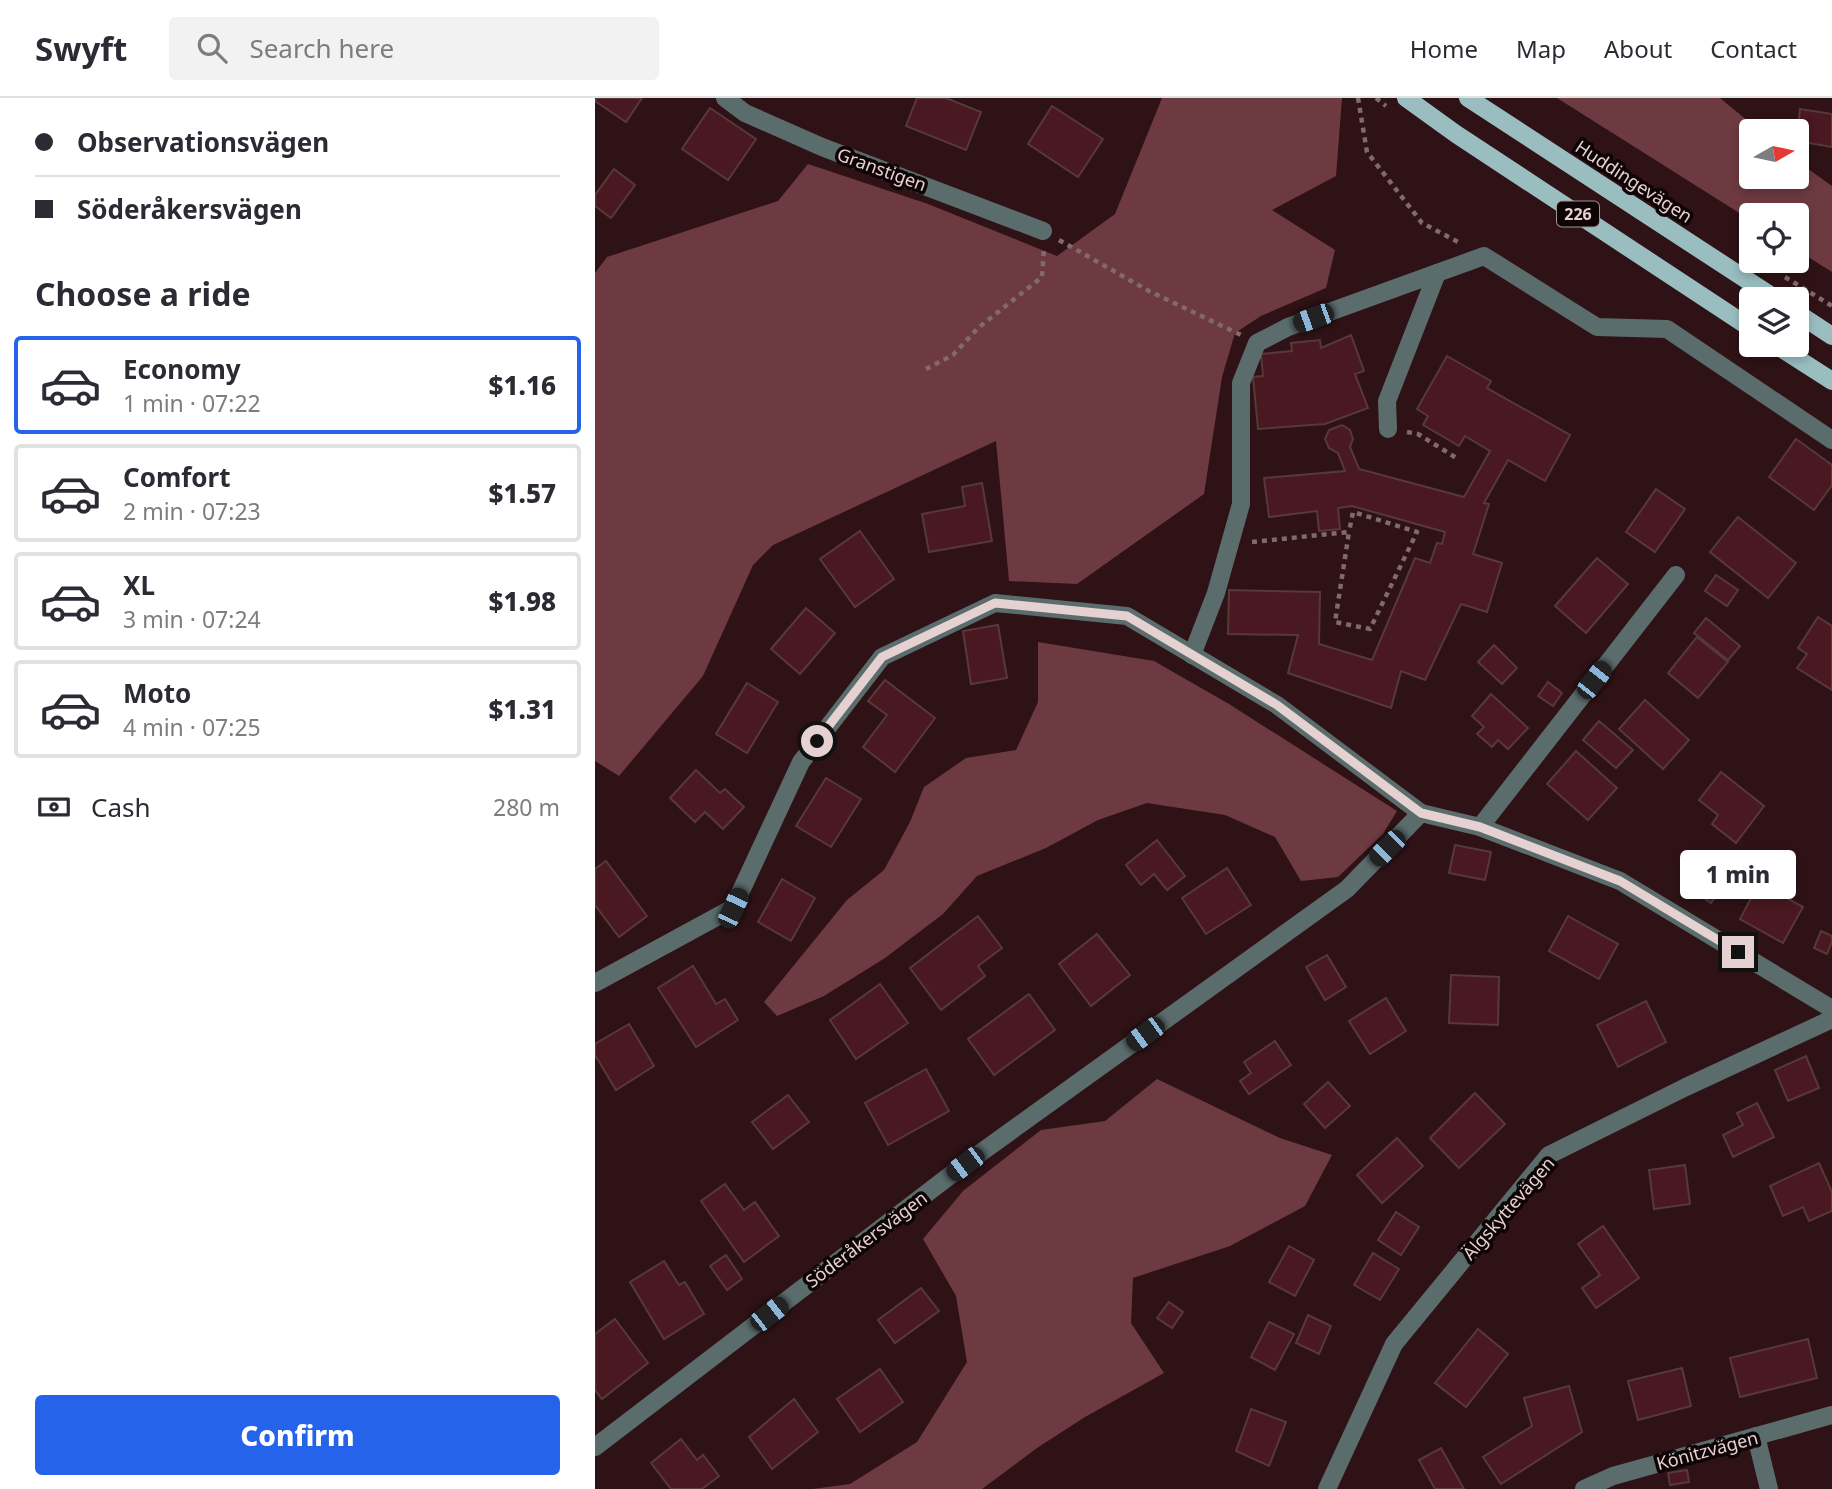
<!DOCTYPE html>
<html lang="en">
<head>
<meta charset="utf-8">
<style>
  :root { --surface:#fff; --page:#f2f2f3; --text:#2b2b33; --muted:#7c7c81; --line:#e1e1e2; --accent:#2563eb }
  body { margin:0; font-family:"Noto Sans",sans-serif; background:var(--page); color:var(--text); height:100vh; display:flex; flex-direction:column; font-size:26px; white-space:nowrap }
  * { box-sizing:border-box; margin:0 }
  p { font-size:23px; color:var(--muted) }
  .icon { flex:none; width:38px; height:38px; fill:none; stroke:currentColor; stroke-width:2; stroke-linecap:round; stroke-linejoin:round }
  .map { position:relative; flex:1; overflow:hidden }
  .panel { display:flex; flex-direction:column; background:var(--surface); width:595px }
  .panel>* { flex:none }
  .hud { display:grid; align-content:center; height:154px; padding:0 35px; background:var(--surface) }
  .needle { width:46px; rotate:81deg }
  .controls { position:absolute; left:1144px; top:21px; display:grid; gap:14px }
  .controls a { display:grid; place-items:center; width:70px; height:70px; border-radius:7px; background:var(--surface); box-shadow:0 4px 10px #0003; font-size:35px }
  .end { position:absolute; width:32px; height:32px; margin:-16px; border:9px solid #e5d0d2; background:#111; box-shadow:0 0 0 4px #111 }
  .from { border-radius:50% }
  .bubble { position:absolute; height:49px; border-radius:7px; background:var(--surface); box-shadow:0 4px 10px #0003; font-size:23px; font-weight:800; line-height:49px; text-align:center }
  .car { position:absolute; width:21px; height:42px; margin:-21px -10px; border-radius:9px; box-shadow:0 0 5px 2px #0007; background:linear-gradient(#222 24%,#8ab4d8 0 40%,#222 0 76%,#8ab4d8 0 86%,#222 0) }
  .hud b { display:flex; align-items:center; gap:24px; height:66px; font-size:26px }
  .hud b+b { border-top:2px solid var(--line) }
  .hud i { width:18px; height:18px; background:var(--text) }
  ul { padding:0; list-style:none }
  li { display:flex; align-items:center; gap:21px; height:98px; margin:0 14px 10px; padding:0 21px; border:4px solid var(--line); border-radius:7px }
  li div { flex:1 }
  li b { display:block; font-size:26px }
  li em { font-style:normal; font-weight:800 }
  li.selected { border-color:var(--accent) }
  li>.icon { width:63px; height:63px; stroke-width:1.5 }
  h2 { padding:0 35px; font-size:32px; line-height:84px }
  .pay { display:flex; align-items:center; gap:18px; height:77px; padding:0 35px; font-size:26px }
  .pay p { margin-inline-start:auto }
  .action { display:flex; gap:14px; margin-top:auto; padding:14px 35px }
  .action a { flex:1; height:80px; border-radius:7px; background:var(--accent); color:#fff; font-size:28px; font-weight:800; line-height:80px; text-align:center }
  header { display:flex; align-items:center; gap:42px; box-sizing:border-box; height:98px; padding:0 35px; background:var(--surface); border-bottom:2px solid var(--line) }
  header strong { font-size:33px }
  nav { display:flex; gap:38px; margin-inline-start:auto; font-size:24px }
  .search { width:490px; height:63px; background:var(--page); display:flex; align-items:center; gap:18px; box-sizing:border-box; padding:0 24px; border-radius:7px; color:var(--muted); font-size:26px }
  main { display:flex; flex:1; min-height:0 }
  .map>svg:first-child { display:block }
  .forest { fill:#6e3a41 }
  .building { fill:#491821; stroke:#57383b; stroke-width:2 }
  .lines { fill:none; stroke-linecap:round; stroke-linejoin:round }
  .path { stroke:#82696c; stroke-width:4.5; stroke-dasharray:5 5; stroke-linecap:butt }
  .minor { stroke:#5b6c6d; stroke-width:18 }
  .major { stroke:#9abec0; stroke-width:18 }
  .route { stroke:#e5d0d2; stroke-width:9 }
  .labels { text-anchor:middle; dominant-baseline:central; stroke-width:7; stroke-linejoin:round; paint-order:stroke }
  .shield { fill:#0e0405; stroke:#a49394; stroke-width:2 }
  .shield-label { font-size:16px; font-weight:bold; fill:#e5d0d2 }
  .street-label { font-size:18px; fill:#e5d0d2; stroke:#0e0405 }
</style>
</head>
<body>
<header>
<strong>Swyft</strong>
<div class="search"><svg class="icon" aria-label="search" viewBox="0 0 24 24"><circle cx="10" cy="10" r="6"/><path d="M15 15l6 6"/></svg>Search here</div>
<nav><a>Home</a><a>Map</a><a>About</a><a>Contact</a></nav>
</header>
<main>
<section class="panel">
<div class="hud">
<b><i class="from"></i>Observationsvägen</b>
<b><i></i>Söderåkersvägen</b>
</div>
<h2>Choose a ride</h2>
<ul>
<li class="selected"><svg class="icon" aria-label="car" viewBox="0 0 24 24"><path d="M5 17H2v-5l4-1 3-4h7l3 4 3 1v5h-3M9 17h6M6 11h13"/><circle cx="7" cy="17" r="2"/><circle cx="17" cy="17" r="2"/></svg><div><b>Economy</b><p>1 min · 07:22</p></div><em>$1.16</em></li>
<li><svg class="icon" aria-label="car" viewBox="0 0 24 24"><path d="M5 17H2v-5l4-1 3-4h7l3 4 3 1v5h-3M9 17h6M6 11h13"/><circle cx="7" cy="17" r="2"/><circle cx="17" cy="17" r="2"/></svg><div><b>Comfort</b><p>2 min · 07:23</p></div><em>$1.57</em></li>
<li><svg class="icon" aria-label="car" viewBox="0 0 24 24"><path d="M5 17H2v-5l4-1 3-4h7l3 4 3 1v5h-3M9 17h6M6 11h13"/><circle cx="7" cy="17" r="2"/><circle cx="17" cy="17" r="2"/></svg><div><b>XL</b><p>3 min · 07:24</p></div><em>$1.98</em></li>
<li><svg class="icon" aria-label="car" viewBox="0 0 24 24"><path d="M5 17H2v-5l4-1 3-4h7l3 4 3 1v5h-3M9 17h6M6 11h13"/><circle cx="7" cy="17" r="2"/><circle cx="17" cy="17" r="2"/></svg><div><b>Moto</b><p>4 min · 07:25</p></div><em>$1.31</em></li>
</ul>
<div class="pay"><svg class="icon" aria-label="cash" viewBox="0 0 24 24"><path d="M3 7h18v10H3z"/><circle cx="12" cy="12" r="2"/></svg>Cash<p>280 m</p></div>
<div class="action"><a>Confirm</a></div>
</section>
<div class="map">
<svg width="1237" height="1391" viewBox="0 0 1237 1391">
  <rect width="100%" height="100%" fill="#2e1216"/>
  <g class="forest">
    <path d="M 567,0 L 747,0 L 741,78 L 677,112 L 740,152 L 731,190 L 666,218 L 640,235 L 627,279 L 609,396 L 482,486 L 414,483 L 401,343 L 178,447 L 158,467 L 108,578 L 24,678 L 0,663 L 0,175 L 12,159 L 183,103 L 213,66 L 333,106 L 462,158 L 520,116 Z"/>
    <path d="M 962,0 L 1125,0 L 1165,33 L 1157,33 L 1157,79 L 1202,79 L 1202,63 L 1237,88 L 1237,174 L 1202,152 L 1202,117 L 1157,117 L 1157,123 Z"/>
    <path d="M 443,544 L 559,563 L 634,606 L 802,713 L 788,736 L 743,779 L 706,783 L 680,739 L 630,717 L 552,705 L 503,722 L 451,750 L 382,778 L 348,816 L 290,860 L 229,898 L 182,918 L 169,904 L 252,802 L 289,772 L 315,724 L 329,689 L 371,660 L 421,652 L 443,604 Z"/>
    <path d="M 562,981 L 685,1040 L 737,1057 L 710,1108 L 635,1148 L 538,1180 L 536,1225 L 569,1275 L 490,1319 L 442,1350 L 387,1391 L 218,1391 L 255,1386 L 322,1344 L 372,1264 L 361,1198 L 328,1141 L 368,1093 L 446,1032 L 510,1023 Z"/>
  </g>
  <g class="building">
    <path d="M 2,0 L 47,0 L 31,24 L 0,3 Z"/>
    <path d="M 322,0 L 351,0 L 386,14 L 371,52 L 311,28 Z"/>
    <path d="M 457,8 L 508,41 L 483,79 L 433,46 Z"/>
    <path d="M 115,10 L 161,41 L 133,82 L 87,51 Z"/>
    <path d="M 1205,11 L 1237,16 L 1237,49 L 1202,43 Z"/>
    <path d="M 19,71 L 40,87 L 16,120 L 0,108 L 0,97 Z"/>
    <path d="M 756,237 L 769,273 L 760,276 L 773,310 L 730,326 L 663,331 L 658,279 L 668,278 L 666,256 L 697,253 L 696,245 L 725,242 L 726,250 Z"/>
    <path d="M 852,258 L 896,283 L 892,290 L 975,337 L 950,383 L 913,362 L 889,405 L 894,406 L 878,456 L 907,465 L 892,514 L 866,506 L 830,582 L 806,573 L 796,610 L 693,575 L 703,537 L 633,536 L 634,492 L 725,494 L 724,546 L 777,562 L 820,460 L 835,465 L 842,445 L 847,446 L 850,434 L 757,408 L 743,410 L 745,431 L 724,433 L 722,413 L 674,419 L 669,380 L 750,373 L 743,355 L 734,350 L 730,341 L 734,332 L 747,327 L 755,332 L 758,341 L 755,349 L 764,371 L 869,399 L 895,353 L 870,338 L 864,348 L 828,327 L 833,318 L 822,311 Z"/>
    <path d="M 1201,341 L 1237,367 L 1237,387 L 1219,412 L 1174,379 Z"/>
    <path d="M 387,385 L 397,443 L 334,454 L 327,416 L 370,408 L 367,389 Z"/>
    <path d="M 1061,391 L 1090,411 L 1060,454 L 1031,434 Z"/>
    <path d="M 1143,419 L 1201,465 L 1173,500 L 1115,454 Z"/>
    <path d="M 265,433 L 299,481 L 260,509 L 225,461 Z"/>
    <path d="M 1002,460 L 1033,486 L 991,535 L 960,508 Z"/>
    <path d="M 1121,477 L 1143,492 L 1132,508 L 1110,493 Z"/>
    <path d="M 211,510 L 240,535 L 205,576 L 176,551 Z"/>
    <path d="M 1223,519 L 1237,528 L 1237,592 L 1202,570 L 1212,556 L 1203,550 Z"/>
    <path d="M 1111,520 L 1145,548 L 1133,562 L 1099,535 Z"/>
    <path d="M 403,527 L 412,580 L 376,586 L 368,533 Z"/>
    <path d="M 1102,539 L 1133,564 L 1103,600 L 1073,575 Z"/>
    <path d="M 899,547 L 922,570 L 907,586 L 883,564 Z"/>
    <path d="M 290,582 L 340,620 L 300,674 L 268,649 L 292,617 L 273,603 Z"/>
    <path d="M 953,584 L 967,595 L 958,608 L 943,598 Z"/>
    <path d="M 152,585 L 183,604 L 152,655 L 121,636 Z"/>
    <path d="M 896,596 L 933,630 L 913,651 L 903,642 L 897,649 L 882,636 L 889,629 L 877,618 Z"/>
    <path d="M 1050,602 L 1094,642 L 1068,671 L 1024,631 Z"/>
    <path d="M 1004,623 L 1038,652 L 1021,670 L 988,642 Z"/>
    <path d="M 981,653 L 1022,690 L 993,722 L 952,686 Z"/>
    <path d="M 101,672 L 125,695 L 130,691 L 149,709 L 128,731 L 110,714 L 100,724 L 75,700 Z"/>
    <path d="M 1126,674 L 1169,708 L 1141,745 L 1117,726 L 1123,717 L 1104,702 Z"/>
    <path d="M 231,680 L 266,701 L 236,749 L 201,728 Z"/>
    <path d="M 562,742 L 590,778 L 572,792 L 559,776 L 546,787 L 531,767 Z"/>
    <path d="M 860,747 L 896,754 L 890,782 L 854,775 Z"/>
    <path d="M 1104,758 L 1134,780 L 1116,805 L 1086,783 Z"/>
    <path d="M 11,763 L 52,818 L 24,839 L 0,807 L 0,771 Z"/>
    <path d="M 632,770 L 656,807 L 611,836 L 587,800 Z"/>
    <path d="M 187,781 L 220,800 L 196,843 L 163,824 Z"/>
    <path d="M 1164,785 L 1208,809 L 1188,845 L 1145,821 Z"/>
    <path d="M 383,818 L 407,850 L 383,868 L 390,878 L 346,912 L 315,870 Z"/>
    <path d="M 973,818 L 1023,846 L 1004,881 L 954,853 Z"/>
    <path d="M 1226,833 L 1237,838 L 1237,844 L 1232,856 L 1219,850 Z"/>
    <path d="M 502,836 L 535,877 L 496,908 L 464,866 Z"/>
    <path d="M 732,857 L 751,889 L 730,902 L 711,869 Z"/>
    <path d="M 98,868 L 121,906 L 130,901 L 143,922 L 101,949 L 63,890 Z"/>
    <path d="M 856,877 L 904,879 L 903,927 L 854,925 Z"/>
    <path d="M 285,886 L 313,925 L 261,961 L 235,922 Z"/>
    <path d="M 434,896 L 460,932 L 399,977 L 373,941 Z"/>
    <path d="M 791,900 L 811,933 L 775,956 L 754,923 Z"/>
    <path d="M 1051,903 L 1071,944 L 1023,969 L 1002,927 Z"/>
    <path d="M 34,926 L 59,968 L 21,992 L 0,957 L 0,946 Z"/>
    <path d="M 680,943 L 696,967 L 654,996 L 645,983 L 656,975 L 649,964 Z"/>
    <path d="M 1211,958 L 1224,990 L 1193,1003 L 1180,972 Z"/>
    <path d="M 331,971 L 354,1013 L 293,1047 L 270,1005 Z"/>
    <path d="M 733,984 L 755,1008 L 730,1030 L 709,1006 Z"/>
    <path d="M 880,995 L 910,1026 L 864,1070 L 835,1040 Z"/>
    <path d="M 193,997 L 214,1024 L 178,1051 L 157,1024 Z"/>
    <path d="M 1162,1005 L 1179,1039 L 1138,1059 L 1128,1037 L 1148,1027 L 1142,1015 Z"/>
    <path d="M 802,1040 L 828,1068 L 787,1105 L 762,1077 Z"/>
    <path d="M 1224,1065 L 1237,1094 L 1237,1113 L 1214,1123 L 1208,1109 L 1188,1118 L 1175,1088 Z"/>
    <path d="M 1090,1067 L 1095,1106 L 1059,1111 L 1054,1072 Z"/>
    <path d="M 130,1086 L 149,1112 L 160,1104 L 184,1138 L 149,1164 L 106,1103 Z"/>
    <path d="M 801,1114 L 824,1129 L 806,1157 L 783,1142 Z"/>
    <path d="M 1008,1128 L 1044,1180 L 1001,1210 L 987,1190 L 1005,1177 L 983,1146 Z"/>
    <path d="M 694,1148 L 719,1162 L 700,1198 L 674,1184 Z"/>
    <path d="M 778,1155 L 804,1171 L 785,1202 L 759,1187 Z"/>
    <path d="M 131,1157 L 147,1181 L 132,1192 L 115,1168 Z"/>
    <path d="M 69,1163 L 84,1187 L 90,1184 L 109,1216 L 69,1241 L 35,1184 Z"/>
    <path d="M 326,1190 L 344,1213 L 300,1245 L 283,1222 Z"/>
    <path d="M 574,1204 L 588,1214 L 577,1230 L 562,1220 Z"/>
    <path d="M 713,1217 L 736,1228 L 724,1256 L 701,1245 Z"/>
    <path d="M 20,1221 L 53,1265 L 7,1301 L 0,1292 L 0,1236 Z"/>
    <path d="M 674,1224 L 699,1236 L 680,1272 L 656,1259 Z"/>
    <path d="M 883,1231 L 913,1256 L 871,1309 L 840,1285 Z"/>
    <path d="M 1213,1241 L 1222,1280 L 1145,1299 L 1135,1260 Z"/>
    <path d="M 1087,1270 L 1096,1308 L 1043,1322 L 1033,1283 Z"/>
    <path d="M 285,1271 L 308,1304 L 265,1334 L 242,1301 Z"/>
    <path d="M 974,1288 L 987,1334 L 906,1386 L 888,1359 L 937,1328 L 929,1300 Z"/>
    <path d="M 199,1301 L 223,1334 L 177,1371 L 154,1339 Z"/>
    <path d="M 656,1311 L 691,1324 L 674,1368 L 641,1353 Z"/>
    <path d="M 86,1341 L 102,1362 L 108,1357 L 124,1378 L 107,1391 L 76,1391 L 56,1365 Z"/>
    <path d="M 846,1350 L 869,1391 L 840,1391 L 824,1362 Z"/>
    <path d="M 1092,1372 L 1094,1384 L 1075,1387 L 1073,1375 Z"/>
  </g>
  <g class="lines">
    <g class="path">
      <path d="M 763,0 L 772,54 L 827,125 L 865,145"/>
      <path d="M 781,0 L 791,8"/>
      <path d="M 464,142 L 554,193 L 646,237"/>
      <path d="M 1190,179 L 1237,208"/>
      <path d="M 331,271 L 358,257 L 383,230 L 447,179 L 449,151"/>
      <path d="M 812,334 L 823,336 L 863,361"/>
      <path d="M 657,444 L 754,434 L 740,524 L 775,531 L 822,434 L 758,414 L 754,434"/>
    </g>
    <g class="minor">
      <path d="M 130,0 L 150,15 L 227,49 L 448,133"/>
      <path d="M 793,331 L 792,303 L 842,175"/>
      <path d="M 597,557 L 621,495 L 646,406 L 646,285 L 662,245 L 693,229 L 889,158 L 1002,229 L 1072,231 L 1237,342"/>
      <path d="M 885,729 L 1081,477"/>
      <path d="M 0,885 L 138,810 L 206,664 L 287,559 L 400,505 L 532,518 L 682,607 L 826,715"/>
      <path d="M 1161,1338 L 1174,1391"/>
      <path d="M 0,1349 L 370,1066 L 752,791 L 826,715 L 885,729 L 1025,783 L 1237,911"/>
      <path d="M 732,1391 L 799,1246 L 954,1057 L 1091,989 L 1237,921"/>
      <path d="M 989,1391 L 1018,1378 L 1237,1317"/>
    </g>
    <g class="major">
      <path d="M 811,0 L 861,36 L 1157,231"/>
      <path d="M 873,0 L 1181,201"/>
      <path d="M 1202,215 L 1237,238"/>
      <path d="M 1181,247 L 1237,283"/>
    </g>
  </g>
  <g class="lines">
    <path class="route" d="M 222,643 L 287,559 L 400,505 L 532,518 L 682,607 L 826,715 L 885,729 L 1025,783 L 1143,854"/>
  </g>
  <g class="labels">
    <rect class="shield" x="962" y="103.5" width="42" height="25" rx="5"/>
    <g class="shield-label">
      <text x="983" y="116">226</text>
    </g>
    <g class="street-label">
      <text transform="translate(287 71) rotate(20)">Granstigen</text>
      <text transform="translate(1039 83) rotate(33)">Huddingevägen</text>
      <text transform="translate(913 1110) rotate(-49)">Älgskyttevägen</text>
      <text transform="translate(271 1141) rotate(-37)">Söderåkersvägen</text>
      <text transform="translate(1112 1352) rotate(-15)">Könitzvägen</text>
    </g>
  </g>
</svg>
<div class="controls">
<a><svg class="needle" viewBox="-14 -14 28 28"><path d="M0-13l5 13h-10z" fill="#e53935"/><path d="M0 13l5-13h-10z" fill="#7c7c81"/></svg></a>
<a><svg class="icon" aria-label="locate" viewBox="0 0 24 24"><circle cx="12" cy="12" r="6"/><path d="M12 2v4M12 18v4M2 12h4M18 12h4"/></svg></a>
<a><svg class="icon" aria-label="layers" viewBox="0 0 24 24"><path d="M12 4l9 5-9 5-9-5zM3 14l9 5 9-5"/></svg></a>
</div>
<i class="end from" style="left:222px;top:643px"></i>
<i class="end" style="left:1143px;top:854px"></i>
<div class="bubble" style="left:1085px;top:752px;width:116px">1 min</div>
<i class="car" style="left:718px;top:220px;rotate:250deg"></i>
<i class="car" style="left:999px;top:582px;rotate:38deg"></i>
<i class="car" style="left:792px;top:750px;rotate:225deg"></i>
<i class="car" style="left:138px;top:810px;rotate:25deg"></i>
<i class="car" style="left:550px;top:936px;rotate:234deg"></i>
<i class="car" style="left:370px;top:1066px;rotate:233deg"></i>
<i class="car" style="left:174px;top:1216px;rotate:52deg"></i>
</div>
</main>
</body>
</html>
